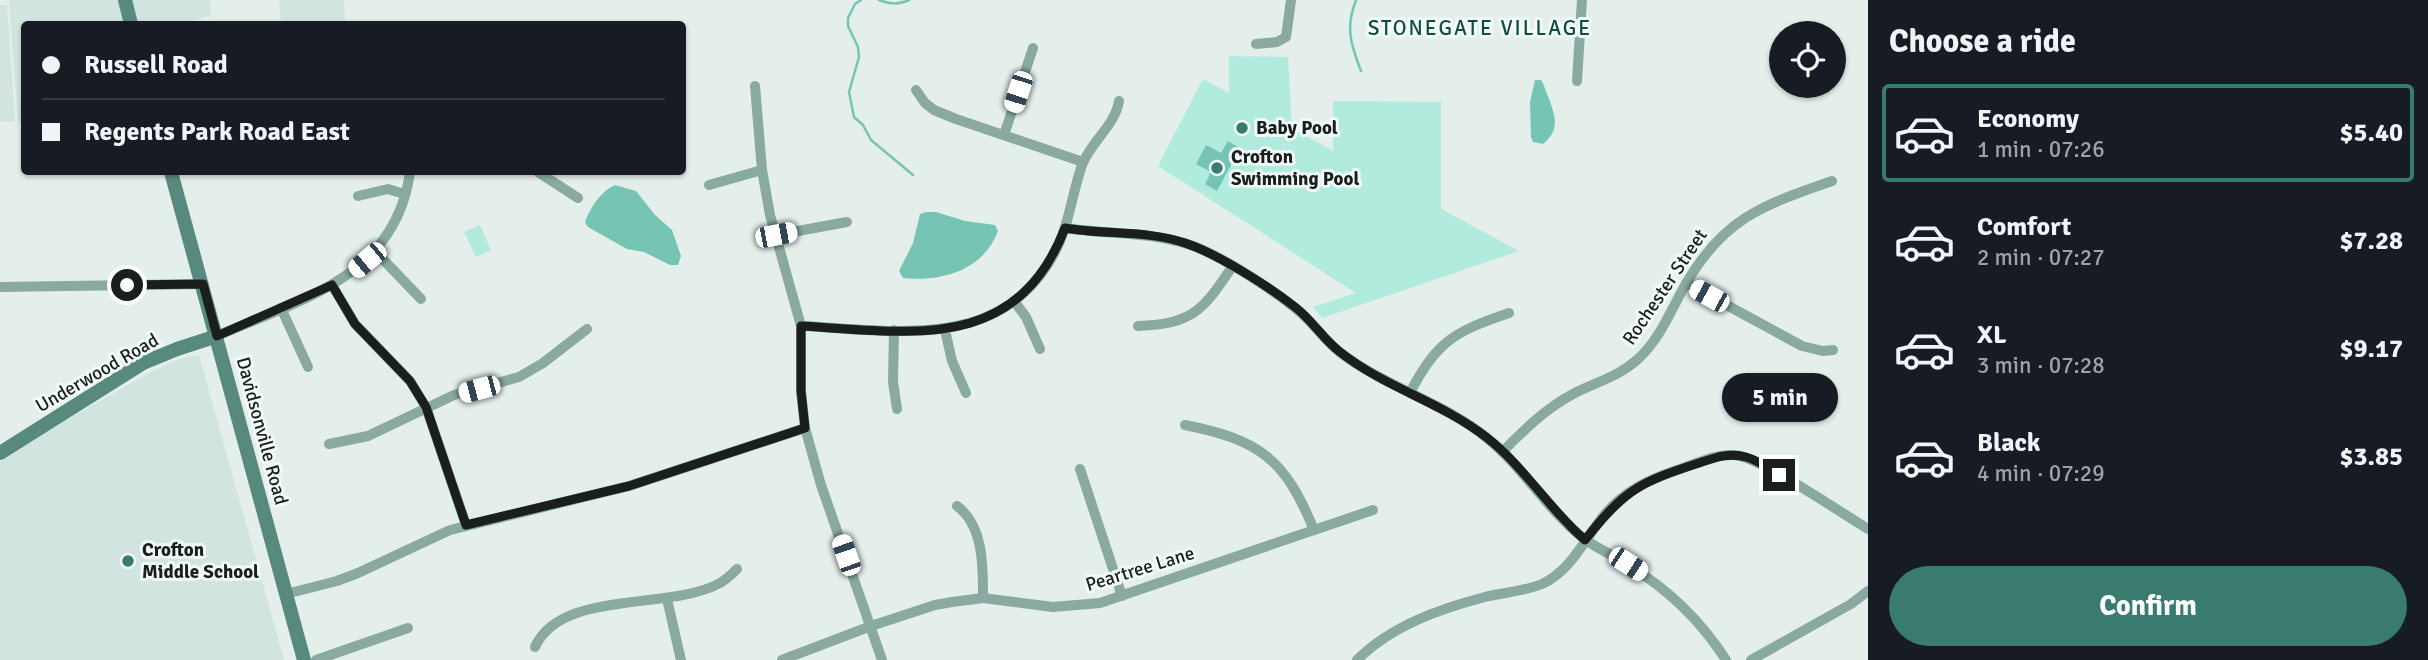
<!DOCTYPE html>
<html lang="en">
<head>
<meta charset="utf-8">
<style>
  :root { --surface:#171b24; --page:#20242c; --text:#f1f3f6; --muted:#9ea1a6; --line:#363941; --accent:#397c6f }
  body { margin:0; font-family:Signika,sans-serif; background:var(--page); color:var(--text); height:100vh; display:flex; flex-direction:column; font-size:26px; white-space:nowrap }
  * { box-sizing:border-box; margin:0 }
  p { font-size:23px; color:var(--muted) }
  .icon { flex:none; width:38px; height:38px; fill:none; stroke:currentColor; stroke-width:2; stroke-linecap:round; stroke-linejoin:round }
  .map { position:relative; flex:1; overflow:hidden }
  .side { display:flex; flex-direction:column; background:var(--surface); width:560px }
  .side>* { flex:none }
  .top-card { position:absolute; left:21px; top:21px; width:665px; height:154px; border-radius:7px; box-shadow:0 2px 5px #0004; display:grid; align-content:center; height:154px; padding:0 21px; background:var(--surface) }
  .buttons { position:absolute; left:1769px; top:21px; display:grid; gap:14px }
  .buttons a { display:grid; place-items:center; width:77px; height:77px; border-radius:50%; background:var(--surface); box-shadow:0 2px 5px #0004; font-size:35px }
  .end { position:absolute; width:32px; height:32px; margin:-16px; border:9px solid #1a1e1d; background:#fff; box-shadow:0 0 0 4px #fff }
  .from { border-radius:50% }
  .bubble { position:absolute; height:49px; border-radius:24px; background:var(--surface); box-shadow:0 2px 5px #0004; font-size:23px; font-weight:700; line-height:49px; text-align:center }
  .car { position:absolute; width:21px; height:42px; margin:-21px -10px; border-radius:9px; box-shadow:0 0 5px 2px #0007; background:linear-gradient(#fff 24%,#345 0 40%,#fff 0 76%,#345 0 86%,#fff 0) }
  .top-card b { display:flex; align-items:center; gap:24px; height:66px; font-size:26px }
  .top-card b+b { border-top:2px solid var(--line) }
  .top-card i { width:18px; height:18px; background:var(--text) }
  ul { padding:0; list-style:none }
  li { display:flex; align-items:center; gap:21px; height:98px; margin:0 14px 10px; padding:0 7px; border:4px solid transparent; border-radius:7px }
  li div { flex:1 }
  li b { display:block; font-size:26px }
  li em { font-style:normal; font-weight:700 }
  li.active { border-color:var(--accent) }
  li>.icon { width:63px; height:63px; stroke-width:1.5 }
  h2 { padding:0 21px; font-size:32px; line-height:84px }
  .action { display:flex; gap:14px; margin-top:auto; padding:14px 21px }
  .action a { flex:1; height:80px; border-radius:42px; background:var(--accent); color:#fff; font-size:28px; font-weight:700; line-height:80px; text-align:center }
  main { display:flex; flex:1; min-height:0 }
  .map>svg:first-child { display:block }
  .built { fill:#d2e4df }
  .green { fill:#b0ebdd }
  .water { fill:#76c5b4 }
  .lines { fill:none; stroke-linecap:round; stroke-linejoin:round }
  .stream { stroke:#76c5b4; stroke-width:2.5 }
  .street { stroke:#89a9a1; stroke-width:10 }
  .secondary { stroke:#58897e; stroke-width:14 }
  .route { stroke:#1a1e1d; stroke-width:9 }
  .poi-dot { fill:#397c6f; stroke:#f1fbf8; stroke-width:2.5 }
  .labels { text-anchor:middle; dominant-baseline:central; stroke-width:6; stroke-linejoin:round; paint-order:stroke }
  .poi-label { font-size:19px; font-weight:bold; fill:#1a1e1d; stroke:#f1fbf8; text-anchor:start }
  .street-label { font-size:19px; fill:#1a1e1d; stroke:#f1fbf8 }
  .neighbourhood-label { font-size:21px; letter-spacing:2px; fill:#124b41; stroke:#f1fbf8 }
</style>
</head>
<body>
<main>
<div class="map">
<svg width="1868" height="660" viewBox="0 0 1868 660">
  <rect width="100%" height="100%" fill="#e4eeeb"/>
  <g class="built">
    <path d="M 9,0 L 210,0 L 211,16 L 176,24 L 24,24 L 24,122 L 18,123 Z"/>
    <path d="M 279,0 L 344,0 L 345,24 L 281,24 Z"/>
    <path d="M 0,5 L 7,5 L 15,122 L 0,122 Z"/>
    <path d="M 199,355 L 284,660 L 0,660 L 0,462 L 55,427 L 148,373 L 179,359 Z"/>
  </g>
  <g class="green">
    <path d="M 1229,56 L 1288,57 L 1292,128 L 1333,151 L 1333,101 L 1441,102 L 1441,209 L 1519,251 L 1322,318 L 1313,307 L 1356,293 L 1158,166 L 1203,79 L 1229,93 Z"/>
    <path d="M 480,225 L 491,250 L 476,257 L 464,232 Z"/>
  </g>
  <g class="water">
    <path d="M 1535,80 L 1541,80 C 1545,86 1545,90 1548,96 C 1554,114 1562,129 1543,144 L 1533,142 L 1531,137 L 1530,102 Z"/>
    <path d="M 1228,141 L 1240,148 L 1217,191 L 1205,184 L 1211,172 L 1196,164 L 1206,145 L 1221,153 Z"/>
    <path d="M 615,185 L 636,191 L 655,215 L 672,230 L 681,256 L 678,265 L 670,265 L 644,252 L 627,249 L 588,227 L 585,222 C 590,208 601,191 615,185 Z"/>
    <path d="M 926,212 L 936,212 L 965,221 L 995,225 L 998,231 C 983,271 941,282 903,278 L 899,271 L 913,243 L 920,214 Z"/>
  </g>
  <g class="lines">
    <g class="stream">
      <path d="M 861,0 L 855,4 L 848,18 L 848,26 L 858,47 L 859,57 L 849,92 L 854,117 L 863,125 L 871,140 L 913,175"/>
      <path d="M 879,0 C 890,4 898,5 909,0"/>
      <path d="M 1356,0 C 1345,28 1351,45 1361,71"/>
    </g>
    <g class="street">
      <path d="M 1256,44 L 1277,42 L 1286,37 L 1291,0"/>
      <path d="M 1577,81 L 1582,0"/>
      <path d="M 755,86 L 762,170 L 770,215 L 801,326 L 801,391 L 805,428 L 821,485 L 882,660"/>
      <path d="M 916,90 L 925,103 L 934,110 L 956,119 L 1083,162"/>
      <path d="M 1004,135 L 1033,48"/>
      <path d="M 538,172 L 578,198"/>
      <path d="M 709,185 L 762,170"/>
      <path d="M 358,196 L 388,189 L 404,194"/>
      <path d="M 1065,228 C 1110,235 1158,231 1201,249 C 1228,261 1272,289 1295,308 C 1314,322 1325,343 1345,356 C 1389,388 1444,403 1487,438 C 1523,467 1546,509 1583,538 C 1596,548 1613,555 1628,565 C 1668,589 1701,621 1726,660"/>
      <path d="M 776,235 L 847,222"/>
      <path d="M 375,251 L 421,299"/>
      <path d="M 1686,283 L 1802,346 L 1823,351 L 1833,350"/>
      <path d="M 332,285 L 355,324 L 410,381 L 426,407 L 466,525"/>
      <path d="M 0,287 L 203,284"/>
      <path d="M 1014,301 L 1026,317 L 1040,349"/>
      <path d="M 281,308 L 308,367"/>
      <path d="M 801,326 C 894,330 1002,353 1055,252 C 1069,225 1072,194 1082,165 C 1091,141 1115,126 1119,101"/>
      <path d="M 1138,326 C 1193,324 1203,310 1232,267"/>
      <path d="M 894,330 L 893,382 L 897,409"/>
      <path d="M 945,330 L 952,361 L 966,393"/>
      <path d="M 217,336 C 300,300 396,277 410,172"/>
      <path d="M 1410,393 C 1436,341 1456,331 1509,313"/>
      <path d="M 1185,425 C 1260,440 1285,459 1314,530"/>
      <path d="M 329,444 L 368,436 L 454,395 L 519,377 L 543,363 L 587,329"/>
      <path d="M 1502,452 C 1524,430 1545,409 1573,394 C 1596,382 1618,377 1638,359 C 1661,338 1671,309 1687,282 C 1725,217 1764,205 1832,181"/>
      <path d="M 1080,469 L 1122,596"/>
      <path d="M 957,506 C 984,526 983,567 983,598"/>
      <path d="M 286,594 L 337,581 L 358,573 L 450,530 L 629,486 L 805,428"/>
      <path d="M 667,599 L 681,660"/>
      <path d="M 535,647 C 561,589 670,611 720,583 C 727,579 732,574 737,569"/>
      <path d="M 316,660 L 408,628"/>
      <path d="M 782,660 L 871,626 L 935,605 L 952,602 L 983,598 L 1053,607 L 1100,603 L 1373,510"/>
      <path d="M 1357,660 C 1391,626 1439,609 1485,597 C 1504,592 1523,592 1542,584 C 1571,571 1586,537 1605,514 C 1624,491 1650,479 1677,470 C 1695,464 1715,454 1734,455 C 1759,456 1841,513 1868,529"/>
      <path d="M 1751,660 L 1851,604 L 1868,591"/>
    </g>
    <g class="secondary">
      <path d="M 125,0 L 131,24"/>
      <path d="M 171,172 L 304,660"/>
      <path d="M 0,453 L 143,363 L 177,349 L 217,336"/>
    </g>
  </g>
  <g class="lines">
    <path class="route" d="M 127,285 L 203,284 L 217,336 L 332,285 L 355,324 L 410,381 L 426,407 L 466,525 L 629,486 L 805,428 L 801,391 L 801,326 C 911,332 1016,354 1065,228 C 1105,235 1147,230 1185,243 C 1218,254 1268,286 1295,307 C 1312,320 1323,339 1340,352 C 1384,387 1441,402 1486,437 C 1523,465 1549,509 1585,540 C 1624,490 1640,482 1699,463 C 1714,458 1729,452 1746,457 C 1758,460 1769,469 1779,475"/>
  </g>
  <g class="poi-dot">
    <circle cx="1242" cy="128" r="7"/>
    <circle cx="1217" cy="168" r="7"/>
    <circle cx="128" cy="561" r="7"/>
  </g>
  <g class="labels">
    <g class="poi-label">
      <text x="1256" y="128">Baby Pool</text>
      <text x="1231" y="157">Crofton<tspan x="1231" dy="22">Swimming Pool</tspan></text>
      <text x="142" y="550">Crofton<tspan x="142" dy="22">Middle School</tspan></text>
    </g>
    <g class="street-label">
      <text transform="translate(1665 287) rotate(-56)">Rochester Street</text>
      <text transform="translate(97 373) rotate(-30)">Underwood Road</text>
      <text transform="translate(262 431) rotate(75)">Davidsonville Road</text>
      <text transform="translate(1140 569) rotate(-17)">Peartree Lane</text>
    </g>
    <g class="neighbourhood-label">
      <text x="1480" y="28">STONEGATE VILLAGE</text>
    </g>
  </g>
</svg>
<div class="buttons">
<a><svg class="icon" aria-label="locate" viewBox="0 0 24 24"><circle cx="12" cy="12" r="6"/><path d="M12 2v4M12 18v4M2 12h4M18 12h4"/></svg></a>
</div>
<i class="end from" style="left:127px;top:285px"></i>
<i class="end" style="left:1779px;top:475px"></i>
<div class="bubble" style="left:1722px;top:373px;width:116px">5 min</div>
<i class="car" style="left:1018px;top:92px;rotate:198deg"></i>
<i class="car" style="left:776px;top:235px;rotate:79deg"></i>
<i class="car" style="left:367px;top:260px;rotate:230deg"></i>
<i class="car" style="left:1709px;top:296px;rotate:299deg"></i>
<i class="car" style="left:479px;top:389px;rotate:255deg"></i>
<i class="car" style="left:846px;top:555px;rotate:341deg"></i>
<i class="car" style="left:1628px;top:564px;rotate:123deg"></i>
<div class="top-card">
<b><i class="from"></i>Russell Road</b>
<b><i></i>Regents Park Road East</b>
</div>
</div>
<section class="side">
<h2>Choose a ride</h2>
<ul>
<li class="active"><svg class="icon" aria-label="car" viewBox="0 0 24 24"><path d="M5 17H2v-5l4-1 3-4h7l3 4 3 1v5h-3M9 17h6M6 11h13"/><circle cx="7" cy="17" r="2"/><circle cx="17" cy="17" r="2"/></svg><div><b>Economy</b><p>1 min · 07:26</p></div><em>$5.40</em></li>
<li><svg class="icon" aria-label="car" viewBox="0 0 24 24"><path d="M5 17H2v-5l4-1 3-4h7l3 4 3 1v5h-3M9 17h6M6 11h13"/><circle cx="7" cy="17" r="2"/><circle cx="17" cy="17" r="2"/></svg><div><b>Comfort</b><p>2 min · 07:27</p></div><em>$7.28</em></li>
<li><svg class="icon" aria-label="car" viewBox="0 0 24 24"><path d="M5 17H2v-5l4-1 3-4h7l3 4 3 1v5h-3M9 17h6M6 11h13"/><circle cx="7" cy="17" r="2"/><circle cx="17" cy="17" r="2"/></svg><div><b>XL</b><p>3 min · 07:28</p></div><em>$9.17</em></li>
<li><svg class="icon" aria-label="car" viewBox="0 0 24 24"><path d="M5 17H2v-5l4-1 3-4h7l3 4 3 1v5h-3M9 17h6M6 11h13"/><circle cx="7" cy="17" r="2"/><circle cx="17" cy="17" r="2"/></svg><div><b>Black</b><p>4 min · 07:29</p></div><em>$3.85</em></li>
</ul>
<div class="action"><a>Confirm</a></div>
</section>
</main>
</body>
</html>
